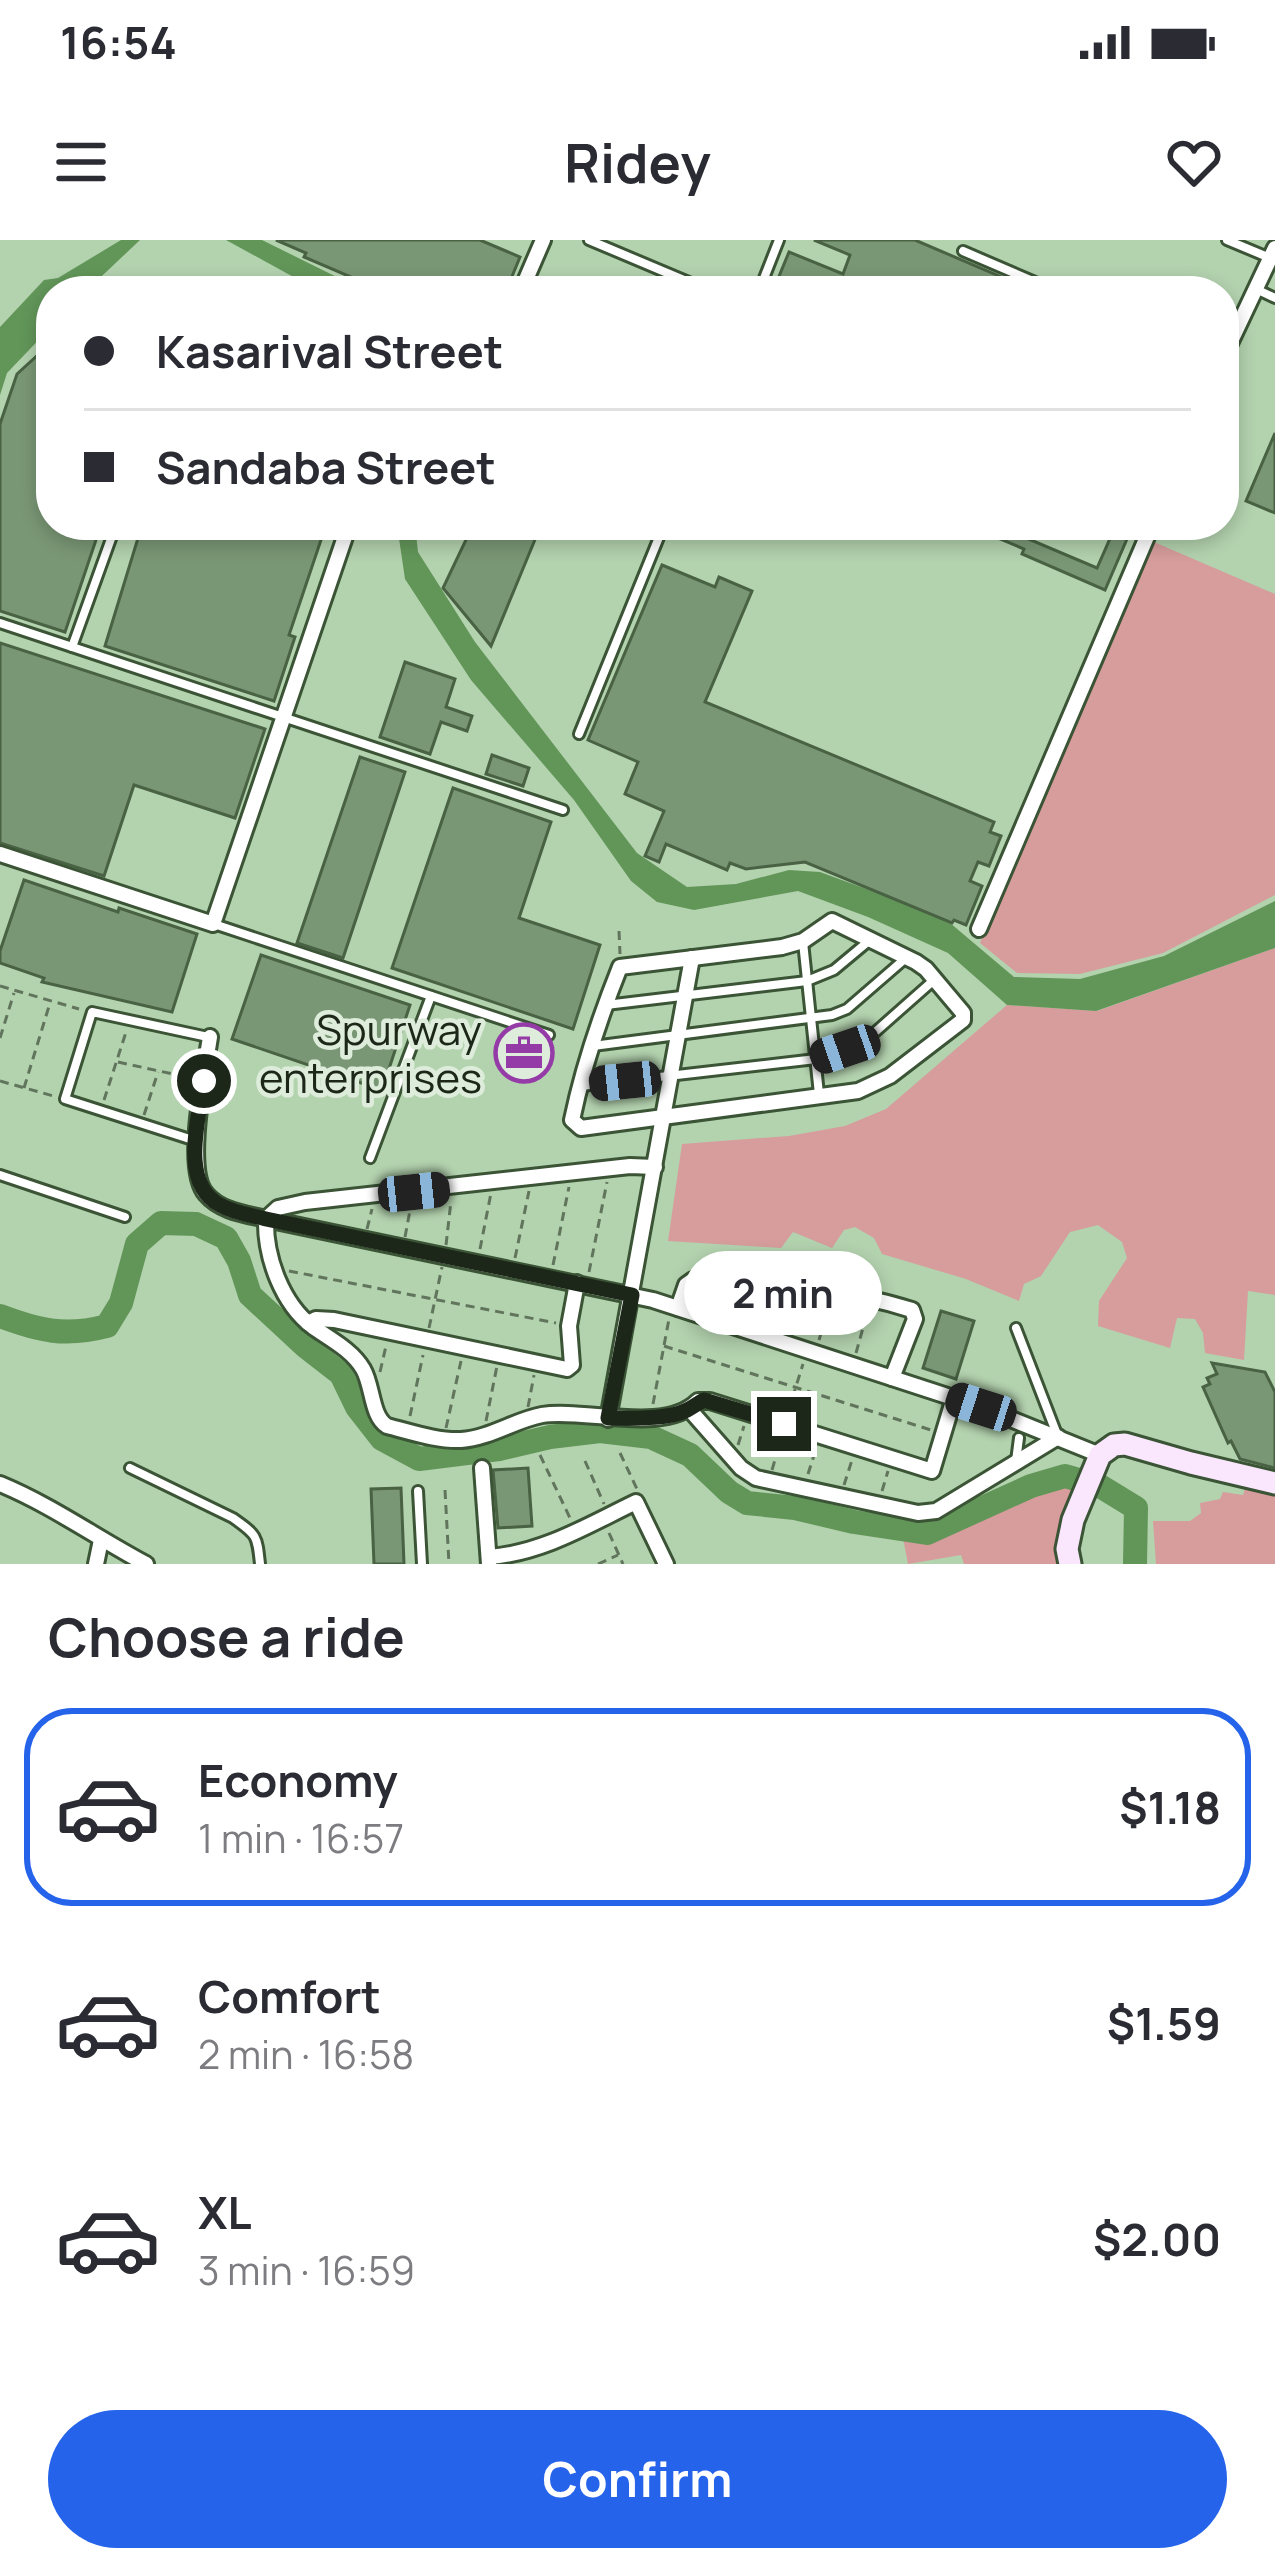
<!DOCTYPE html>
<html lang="en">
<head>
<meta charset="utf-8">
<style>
  :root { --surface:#fff; --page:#f2f2f3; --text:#2b2b33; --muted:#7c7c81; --line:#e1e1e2; --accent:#2563eb }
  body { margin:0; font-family:Manrope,sans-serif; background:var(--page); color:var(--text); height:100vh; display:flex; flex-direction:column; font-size:45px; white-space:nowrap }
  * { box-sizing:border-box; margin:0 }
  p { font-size:39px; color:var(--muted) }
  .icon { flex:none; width:66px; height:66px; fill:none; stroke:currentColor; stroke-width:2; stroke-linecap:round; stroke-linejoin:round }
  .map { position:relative; height:1324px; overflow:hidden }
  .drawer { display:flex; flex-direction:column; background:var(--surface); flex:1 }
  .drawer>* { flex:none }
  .guide { position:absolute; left:36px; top:36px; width:1203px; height:264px; border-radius:48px; box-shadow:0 6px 18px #0003; display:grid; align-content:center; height:264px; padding:0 48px; background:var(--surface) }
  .end { position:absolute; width:54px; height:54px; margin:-27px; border:15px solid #1c271a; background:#fff; box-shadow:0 0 0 6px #fff }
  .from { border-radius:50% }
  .bubble { position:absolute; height:84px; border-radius:42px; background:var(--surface); box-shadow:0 6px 18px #0003; font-size:39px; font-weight:700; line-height:84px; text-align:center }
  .car { position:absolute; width:36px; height:72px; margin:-36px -18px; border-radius:15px; box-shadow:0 0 9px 3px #0007; background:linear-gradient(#222 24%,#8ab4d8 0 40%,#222 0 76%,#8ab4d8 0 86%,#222 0) }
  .guide b { display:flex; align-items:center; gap:42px; height:114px; font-size:45px }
  .guide b+b { border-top:3px solid var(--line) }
  .guide i { width:30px; height:30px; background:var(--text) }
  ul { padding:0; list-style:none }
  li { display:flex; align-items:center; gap:36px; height:198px; margin:0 24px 18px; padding:0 24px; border:6px solid transparent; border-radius:48px }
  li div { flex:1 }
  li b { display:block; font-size:45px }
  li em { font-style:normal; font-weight:700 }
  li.on { border-color:var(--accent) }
  li>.icon { width:108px; height:108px; stroke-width:1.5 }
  h2 { padding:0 48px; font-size:54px; line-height:144px }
  .action { display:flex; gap:24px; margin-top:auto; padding:24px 48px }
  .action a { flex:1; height:138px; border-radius:72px; background:var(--accent); color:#fff; font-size:48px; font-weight:700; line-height:138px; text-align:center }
  .status { display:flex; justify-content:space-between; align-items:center; height:84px; padding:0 60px; background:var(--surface); direction:ltr }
  .status svg { height:33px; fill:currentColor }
  header { display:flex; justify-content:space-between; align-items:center; height:156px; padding:0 48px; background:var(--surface); font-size:54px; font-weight:700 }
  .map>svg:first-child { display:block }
  .green { fill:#d69d9c }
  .water { fill:#629659 }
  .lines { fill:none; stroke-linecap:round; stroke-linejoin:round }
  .river { stroke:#629659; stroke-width:24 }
  .building { fill:#7a9775; stroke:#486243; stroke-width:3 }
  .service-casing { stroke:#3a5435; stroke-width:14 }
  .minor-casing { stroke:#3a5435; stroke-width:20 }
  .secondary-casing { stroke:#3a5435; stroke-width:27 }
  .path { stroke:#61755d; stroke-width:3; stroke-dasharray:9 6; stroke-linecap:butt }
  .service { stroke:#fff; stroke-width:8 }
  .minor { stroke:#fff; stroke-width:14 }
  .secondary { stroke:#fae7fe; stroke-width:21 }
  .route { stroke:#1c271a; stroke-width:15 }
  .labels { text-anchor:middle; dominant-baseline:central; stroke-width:9; stroke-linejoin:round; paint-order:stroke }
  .poi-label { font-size:42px; fill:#1c271a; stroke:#deeddb; text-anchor:end }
</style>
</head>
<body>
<div class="status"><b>16:54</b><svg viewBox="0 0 49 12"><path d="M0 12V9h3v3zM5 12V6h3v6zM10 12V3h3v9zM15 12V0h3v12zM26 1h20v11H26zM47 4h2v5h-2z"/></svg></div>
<header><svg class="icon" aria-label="menu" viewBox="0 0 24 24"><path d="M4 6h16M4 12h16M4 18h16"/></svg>Ridey<svg class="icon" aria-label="heart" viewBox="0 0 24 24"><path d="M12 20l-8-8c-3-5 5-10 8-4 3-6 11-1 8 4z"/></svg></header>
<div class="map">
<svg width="1275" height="1324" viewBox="0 0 1275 1324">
  <rect width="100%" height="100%" fill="#b3d2ae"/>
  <g class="green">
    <path d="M 1154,302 L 1275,354 L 1275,655 L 1163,713 L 1080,734 L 1017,733 L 980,703 Z"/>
    <path d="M 1275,708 L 1275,1055 L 1248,1051 L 1244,1120 L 1205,1113 L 1203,1093 L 1195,1079 L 1177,1078 L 1170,1108 L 1098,1086 L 1099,1061 L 1127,1018 L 1122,1002 L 1098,985 L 1070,992 L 1041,1036 L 1024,1044 L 1019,1061 L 966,1039 L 882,1014 L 874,998 L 855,987 L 844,990 L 832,1008 L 793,992 L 781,1008 L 668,1001 L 682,904 L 789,896 L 845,886 L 886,869 L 1007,765 L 1097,771 Z"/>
    <path d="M 1065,1242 L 1076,1246 L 1064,1324 L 964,1324 L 961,1315 L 908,1324 L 902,1293 L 928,1297 L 1032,1251 Z"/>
    <path d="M 1247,1242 L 1275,1252 L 1275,1324 L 1156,1324 L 1153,1281 L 1190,1281 L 1201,1273 L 1200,1263 L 1220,1259 L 1223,1252 L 1243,1255 Z"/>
  </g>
  <g class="water">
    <path d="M 121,0 L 140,0 L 86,51 L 51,51 L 51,87 L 7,133 L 0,155 L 0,87 L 44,40 L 58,38 Z"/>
    <path d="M 226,0 L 262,0 L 365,51 L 319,51 Z"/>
    <path d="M 397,285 L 415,285 L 418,312 L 475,402 L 637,613 L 687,647 L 736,644 L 789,630 L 820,632 L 943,677 L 1014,737 L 1080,739 L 1164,716 L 1275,661 L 1275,708 L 1096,771 L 1007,765 L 948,713 L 868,677 L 798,651 L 694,670 L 657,662 L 631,641 L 574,560 L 471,440 L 405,339 Z"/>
  </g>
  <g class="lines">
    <path class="river" d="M 0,1076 C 40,1091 65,1097 107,1086 L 121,1063 L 137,1004 L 161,983 L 196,984 L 226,998 L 239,1021 L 250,1055 L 305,1106 L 341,1134 L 357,1167 L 382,1199 L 419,1219 L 499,1209 L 550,1197 L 600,1191 L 651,1197 L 690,1215 L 729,1252 L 747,1263 L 795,1268 L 854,1282 L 927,1293 L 1031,1246 L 1065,1236 L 1100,1246 L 1136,1268 L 1135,1324"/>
  </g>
  <g class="building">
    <path d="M 276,0 L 480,0 L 520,17 L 506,51 L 392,51 L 361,38 L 360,41 L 304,17 L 306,13 Z"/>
    <path d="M 814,0 L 915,0 L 1034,51 L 773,51 L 789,12 L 843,34 L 850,15 Z"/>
    <path d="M 51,103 L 51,285 L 101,285 L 65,392 L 0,371 L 0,184 L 17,134 Z"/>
    <path d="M 1275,193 L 1275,273 L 1246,261 Z"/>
    <path d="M 142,285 L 326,285 L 289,395 L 295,397 L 274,461 L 105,406 Z"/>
    <path d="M 473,285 L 541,285 L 491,406 L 443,348 Z"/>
    <path d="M 967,285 L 1022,285 L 1030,288 L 1026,298 L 1097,328 L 1116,285 L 1133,285 L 1105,350 L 1022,314 L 1024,309 Z"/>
    <path d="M 662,325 L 715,347 L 719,337 L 752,351 L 705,462 L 994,582 L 990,592 L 1001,596 L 989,626 L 978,622 L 970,641 L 982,646 L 966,685 L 954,680 L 952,683 L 805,622 L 746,629 L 730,623 L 727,630 L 666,604 L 659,622 L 645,616 L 664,571 L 625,554 L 638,522 L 588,500 Z"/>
    <path d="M 0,403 L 265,489 L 235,578 L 134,545 L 104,636 L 0,603 Z"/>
    <path d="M 405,422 L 455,439 L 446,467 L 472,476 L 467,491 L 441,482 L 430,514 L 380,497 Z"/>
    <path d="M 492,515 L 529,528 L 523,546 L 486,534 Z"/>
    <path d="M 360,517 L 405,532 L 343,718 L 297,703 Z"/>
    <path d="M 453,548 L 551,582 L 519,678 L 600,705 L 573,789 L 392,728 Z"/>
    <path d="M 24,640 L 118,672 L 119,668 L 197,694 L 172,772 L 42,742 L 44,738 L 0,723 L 0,711 Z"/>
    <path d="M 261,715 L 410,765 L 382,850 L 232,799 Z"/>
    <path d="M 941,1071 L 974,1081 L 956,1139 L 923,1128 Z"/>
    <path d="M 1212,1123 L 1265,1132 L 1275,1152 L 1275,1228 L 1240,1219 L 1231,1201 L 1228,1203 L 1203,1147 L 1210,1144 L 1207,1138 L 1217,1134 Z"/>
    <path d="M 528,1228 L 532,1286 L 498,1288 L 493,1230 Z"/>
    <path d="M 401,1248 L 404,1324 L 374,1324 L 371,1249 Z"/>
  </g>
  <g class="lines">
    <g class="service-casing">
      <g id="service">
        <path d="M 589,0 L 710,51"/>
        <path d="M 1227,0 L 1270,18"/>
        <path d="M 963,11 L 1056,51"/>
        <path d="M 1256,49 L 1275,58"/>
        <path d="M 759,51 L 779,0"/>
        <path d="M 0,383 L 563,570"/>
        <path d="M 72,407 L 116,285"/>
        <path d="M 579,494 L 664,285"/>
        <path d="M 214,684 L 549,795"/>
        <path d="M 803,702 L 819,854"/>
        <path d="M 606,765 L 807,741 L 834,730 L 870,700"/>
        <path d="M 593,806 L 832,775 L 847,769 L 907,717"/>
        <path d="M 581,846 L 816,819 L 865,801 L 934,740"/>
        <path d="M 196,901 L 65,859 L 92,772 L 208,797"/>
        <path d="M 370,918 L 431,756"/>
        <path d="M 0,935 L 125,977"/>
        <path d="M 1016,1088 L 1058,1197"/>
        <path d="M 1016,1221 L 1019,1198"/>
        <path d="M 130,1228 L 233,1278 C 257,1295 257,1295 260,1324"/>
        <path d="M 418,1251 L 422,1324"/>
      </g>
    </g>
    <g class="minor-casing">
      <g id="minor">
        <path d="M 521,51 L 543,0"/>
        <path d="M 1224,116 L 1275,8"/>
        <path d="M 0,614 L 213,684 L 349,285"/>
        <path d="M 832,681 L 916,722 L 926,729 L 963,773 L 963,780 L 890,836 L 858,851 L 581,888 L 572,880 C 583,827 600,777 620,727 L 782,707 L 803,701 Z"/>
        <path d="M 979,689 L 1152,285"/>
        <path d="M 210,797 C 205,831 184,930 206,954 C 220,971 245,974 266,979 L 653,1060 L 981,1167 L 1100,1215"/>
        <path d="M 266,979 C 265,1017 282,1064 313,1087 C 330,1099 352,1110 363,1129 C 373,1146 371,1176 387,1186 C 411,1192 437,1201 461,1200 C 490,1198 515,1180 542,1175 C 585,1168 664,1195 698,1161 L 710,1161 L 932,1231 L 954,1158"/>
        <path d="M 266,979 L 278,968 L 305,962 L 630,926 L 655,927"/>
        <path d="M 678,1068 L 686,1045 L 693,1040 C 768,1044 840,1047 912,1070 L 915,1079 L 892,1138"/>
        <path d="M 308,1083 L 316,1079 L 334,1080 L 567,1129 L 572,1125 L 569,1086 L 577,1043"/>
        <path d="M 690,1170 L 741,1228 L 756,1238 L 918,1273 L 936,1271 L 1058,1197"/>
        <path d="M 608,1179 L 692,718"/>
        <path d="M 482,1228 L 489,1324"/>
        <path d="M 0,1244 C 51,1265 97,1298 146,1324"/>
        <path d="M 489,1317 C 543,1313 588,1285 636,1262 L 666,1324"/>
        <path d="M 96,1324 L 101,1300"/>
      </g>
    </g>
    <g class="secondary-casing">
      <path id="secondary" d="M 1070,1324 L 1067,1309 L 1073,1280 L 1100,1215 L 1114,1205 L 1125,1204 L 1191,1223 L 1275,1243"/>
    </g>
    <g class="path">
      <path d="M 619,691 L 620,714"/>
      <path d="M 0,746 L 79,769"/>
      <path d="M 0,798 L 14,753"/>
      <path d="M 118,822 L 191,838"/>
      <path d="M 0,841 L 57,857"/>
      <path d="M 24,848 L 50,763"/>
      <path d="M 104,860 L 127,789"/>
      <path d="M 144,875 L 158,832"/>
      <path d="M 367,989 L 372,969"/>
      <path d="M 405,997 L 411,965"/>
      <path d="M 446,1005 L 451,961"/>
      <path d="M 480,1009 L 491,953"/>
      <path d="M 515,1018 L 529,951"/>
      <path d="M 553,1025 L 569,947"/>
      <path d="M 289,1031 L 556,1083"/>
      <path d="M 589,1032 L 607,942"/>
      <path d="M 749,1076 L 755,1057"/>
      <path d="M 429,1088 L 442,1027"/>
      <path d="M 784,1091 L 793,1060"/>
      <path d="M 819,1100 L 830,1064"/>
      <path d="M 664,1106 L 931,1190"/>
      <path d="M 856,1113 L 868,1070"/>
      <path d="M 380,1132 L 386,1106"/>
      <path d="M 653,1164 L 669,1079"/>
      <path d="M 528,1167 L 534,1135"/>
      <path d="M 788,1172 L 803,1124"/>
      <path d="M 410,1176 L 423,1115"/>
      <path d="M 486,1181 L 497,1126"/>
      <path d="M 446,1188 L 461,1121"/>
      <path d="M 738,1205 L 744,1186"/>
      <path d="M 620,1213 L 637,1249"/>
      <path d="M 540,1215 L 570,1278"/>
      <path d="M 585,1221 L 604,1264"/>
      <path d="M 772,1230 L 781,1199"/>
      <path d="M 808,1234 L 816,1209"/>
      <path d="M 844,1245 L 852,1220"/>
      <path d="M 445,1250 L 449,1324"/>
      <path d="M 882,1251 L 888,1231"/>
      <path d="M 609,1293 L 623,1324"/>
      <path d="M 598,1324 L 618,1315"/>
    </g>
    <use href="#service" class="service"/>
    <use href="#minor" class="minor"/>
    <use href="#secondary" class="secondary"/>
  </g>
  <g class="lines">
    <path class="route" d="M 204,841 C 199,878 179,943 220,965 C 234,973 251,975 266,979 L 632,1055 L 608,1178 C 630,1178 668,1180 687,1170 C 693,1167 698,1163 704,1160 L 784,1184"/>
  </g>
  <defs>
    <g id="office-ring" transform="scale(3)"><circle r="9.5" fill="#deeddb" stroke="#953ba7" stroke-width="1.5"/><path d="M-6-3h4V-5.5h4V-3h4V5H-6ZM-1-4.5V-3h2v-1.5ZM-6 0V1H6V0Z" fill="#953ba7"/></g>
  </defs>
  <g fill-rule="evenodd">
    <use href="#office-ring" x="524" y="813"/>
  </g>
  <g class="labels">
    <g class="poi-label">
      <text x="482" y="789">Spurway<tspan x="482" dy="48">enterprises</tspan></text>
    </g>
  </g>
</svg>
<i class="end from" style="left:204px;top:841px"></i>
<i class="end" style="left:784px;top:1184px"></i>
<div class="bubble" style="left:684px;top:1011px;width:198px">2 min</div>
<i class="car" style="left:845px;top:809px;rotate:251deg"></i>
<i class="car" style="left:625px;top:841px;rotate:264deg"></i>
<i class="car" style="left:414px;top:952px;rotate:84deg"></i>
<i class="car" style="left:981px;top:1167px;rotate:288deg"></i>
<div class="guide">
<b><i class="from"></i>Kasarival Street</b>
<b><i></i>Sandaba Street</b>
</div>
</div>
<section class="drawer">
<h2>Choose a ride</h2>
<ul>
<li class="on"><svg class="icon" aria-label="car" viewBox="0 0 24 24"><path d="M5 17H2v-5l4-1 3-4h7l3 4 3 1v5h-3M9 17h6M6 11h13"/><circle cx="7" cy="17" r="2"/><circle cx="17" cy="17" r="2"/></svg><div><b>Economy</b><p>1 min · 16:57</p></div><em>$1.18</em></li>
<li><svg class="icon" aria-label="car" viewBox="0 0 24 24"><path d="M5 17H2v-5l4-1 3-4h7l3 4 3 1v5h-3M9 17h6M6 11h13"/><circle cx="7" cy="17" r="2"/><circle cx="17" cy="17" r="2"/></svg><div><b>Comfort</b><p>2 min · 16:58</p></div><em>$1.59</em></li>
<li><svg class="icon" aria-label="car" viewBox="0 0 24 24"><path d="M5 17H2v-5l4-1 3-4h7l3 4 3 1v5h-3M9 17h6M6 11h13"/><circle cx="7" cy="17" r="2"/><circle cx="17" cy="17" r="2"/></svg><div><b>XL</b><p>3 min · 16:59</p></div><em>$2.00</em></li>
</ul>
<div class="action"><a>Confirm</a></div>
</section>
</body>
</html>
